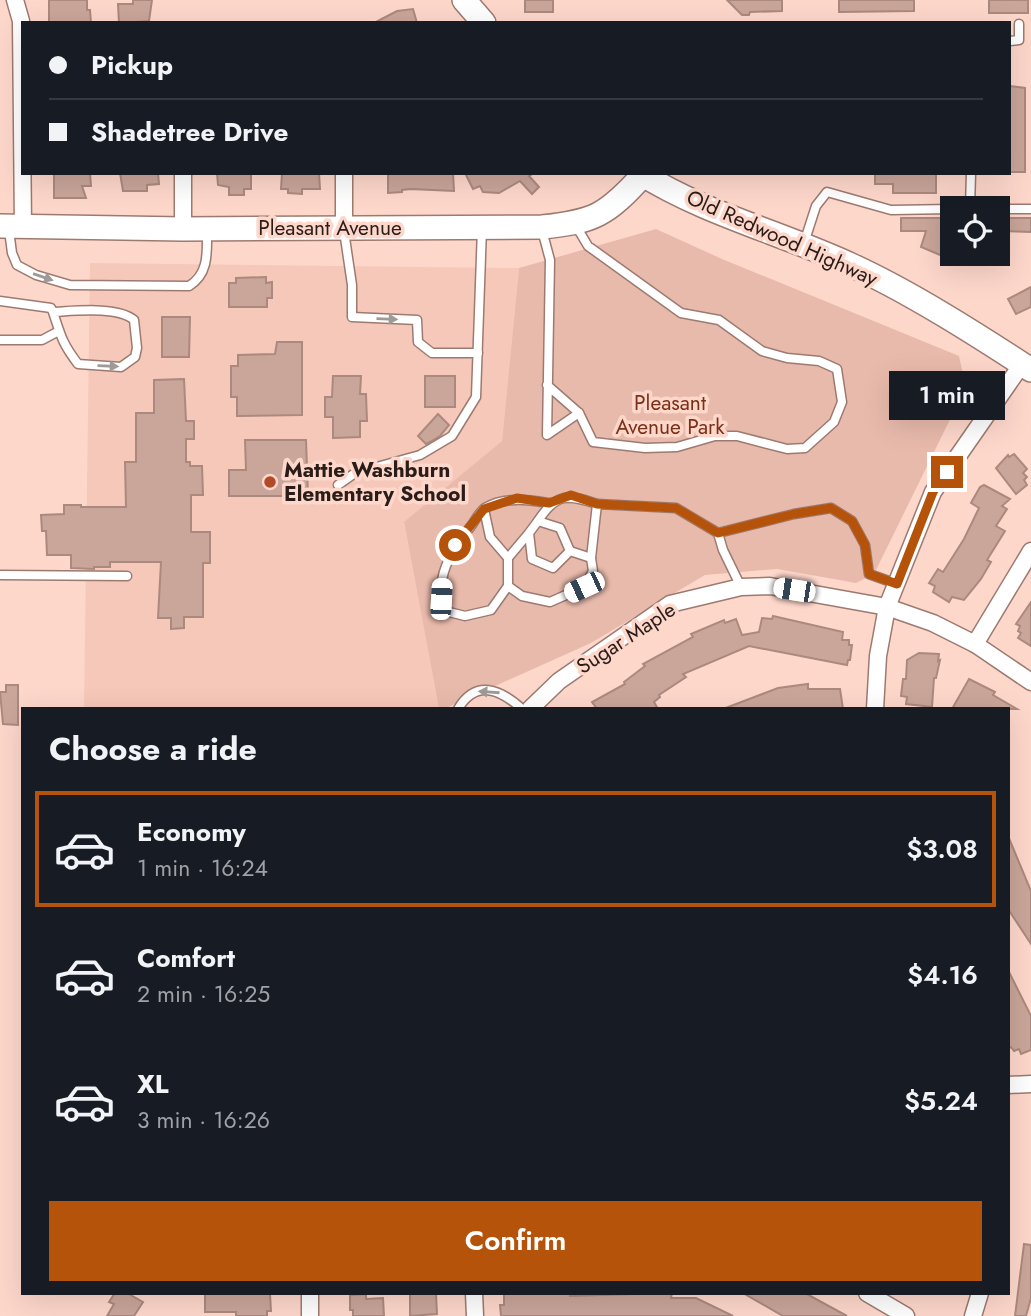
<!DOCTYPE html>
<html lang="en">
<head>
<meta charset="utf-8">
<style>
  :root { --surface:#171b24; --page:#20242c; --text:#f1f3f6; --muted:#9ea1a6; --line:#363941; --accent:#b45309 }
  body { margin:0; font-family:Jost,sans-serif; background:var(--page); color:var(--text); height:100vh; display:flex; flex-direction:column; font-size:26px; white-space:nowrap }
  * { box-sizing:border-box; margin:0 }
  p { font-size:23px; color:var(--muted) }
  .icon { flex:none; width:38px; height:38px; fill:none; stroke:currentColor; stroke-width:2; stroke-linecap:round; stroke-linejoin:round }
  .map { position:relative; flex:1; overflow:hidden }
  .sheet { position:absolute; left:21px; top:707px; width:989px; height:588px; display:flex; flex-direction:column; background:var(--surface); border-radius:0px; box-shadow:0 7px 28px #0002 }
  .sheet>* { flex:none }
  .hud { position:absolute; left:21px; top:21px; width:990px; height:154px; border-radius:0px; box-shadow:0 7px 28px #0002; display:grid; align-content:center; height:154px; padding:0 28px; background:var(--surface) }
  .fabs { position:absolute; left:940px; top:196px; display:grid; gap:14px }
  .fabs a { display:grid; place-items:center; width:70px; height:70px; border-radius:0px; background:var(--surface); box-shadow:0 7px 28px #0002; font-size:35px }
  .end { position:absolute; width:32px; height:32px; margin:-16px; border:9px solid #b45309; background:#fff; box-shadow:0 0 0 4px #fff }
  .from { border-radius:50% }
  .bubble { position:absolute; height:49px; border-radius:0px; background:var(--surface); box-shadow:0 7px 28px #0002; font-size:23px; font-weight:600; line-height:49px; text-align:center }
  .car { position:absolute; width:21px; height:42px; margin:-21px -10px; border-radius:9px; box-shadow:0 0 5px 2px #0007; background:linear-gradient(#fff 24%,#345 0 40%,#fff 0 76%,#345 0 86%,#fff 0) }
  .hud b { display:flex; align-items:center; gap:24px; height:66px; font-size:26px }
  .hud b+b { border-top:2px solid var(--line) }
  .hud i { width:18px; height:18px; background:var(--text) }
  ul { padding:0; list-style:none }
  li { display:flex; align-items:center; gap:21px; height:116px; margin:0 14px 10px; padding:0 14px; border:4px solid transparent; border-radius:0px }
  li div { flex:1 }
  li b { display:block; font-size:26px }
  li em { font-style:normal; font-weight:600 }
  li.current { border-color:var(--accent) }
  li>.icon { width:63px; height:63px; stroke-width:1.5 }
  h2 { padding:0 28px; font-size:32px; line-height:84px }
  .primary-button { display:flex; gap:14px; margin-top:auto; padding:14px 28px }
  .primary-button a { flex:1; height:80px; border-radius:0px; background:var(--accent); color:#fff; font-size:28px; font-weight:600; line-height:80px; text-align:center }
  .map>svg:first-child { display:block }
  .built { fill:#f6c8ba }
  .green { fill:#e8baac }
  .building { fill:#caa59a; stroke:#ac897e; stroke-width:2 }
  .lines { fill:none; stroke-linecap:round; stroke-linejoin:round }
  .lane-casing { stroke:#9d7a70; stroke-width:11 }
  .street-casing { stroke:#9d7a70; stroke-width:19 }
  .secondary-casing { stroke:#9d7a70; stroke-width:26 }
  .lane { stroke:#fff; stroke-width:8 }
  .street { stroke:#fff; stroke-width:16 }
  .secondary { stroke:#fff; stroke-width:23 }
  .oneway { fill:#9f9997 }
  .route { stroke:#b45309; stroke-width:9 }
  .poi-dot { fill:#b24928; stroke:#fed7cb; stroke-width:2.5 }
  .labels { text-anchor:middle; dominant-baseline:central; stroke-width:7; stroke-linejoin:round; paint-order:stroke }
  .street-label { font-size:21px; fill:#2a1c18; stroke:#fed7cb }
  .park-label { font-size:21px; fill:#7b2f16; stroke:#fed7cb }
  .poi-label { font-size:21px; font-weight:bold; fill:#2a1c18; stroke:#fed7cb; text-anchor:start }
</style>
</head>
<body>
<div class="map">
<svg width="1031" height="1316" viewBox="0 0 1031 1316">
  <rect width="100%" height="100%" fill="#fed7cb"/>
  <path class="built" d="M 90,263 L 519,268 L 502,441 L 404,523 L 439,709 L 84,709 Z"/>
  <path class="green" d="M 656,229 L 722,259 L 959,356 L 966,387 L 874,574 L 856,583 L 777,569 L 705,575 L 591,643 L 444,709 L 439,709 L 404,522 L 502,441 L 519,268 Z"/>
  <g class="building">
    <path d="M 49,0 L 87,0 L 87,10 L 90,10 L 91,23 L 49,23 Z"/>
    <path d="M 133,0 L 152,0 L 149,21 L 119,23 L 118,4 L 133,4 Z"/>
    <rect x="525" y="0" width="28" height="12"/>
    <path d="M 727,0 L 782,0 L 782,11 L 750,12 L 749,15 L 742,15 Z"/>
    <path d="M 839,0 L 914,0 L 914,11 L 839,12 Z"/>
    <rect x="989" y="0" width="39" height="13"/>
    <path d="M 413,9 L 417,23 L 374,23 L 397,11 Z"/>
    <path d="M 1010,86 L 1025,88 L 1025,172 L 1010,172 Z"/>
    <path d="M 54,173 L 90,173 L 91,186 L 82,186 L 86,198 L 54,198 Z"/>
    <path d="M 120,173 L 158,173 L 159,184 L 147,185 L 147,191 L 123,191 Z"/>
    <path d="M 217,173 L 251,173 L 251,189 L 244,189 L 244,195 L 229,195 L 229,187 L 218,185 Z"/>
    <path d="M 282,173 L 319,173 L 320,189 L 302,189 L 302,194 L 288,193 L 288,189 L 281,189 Z"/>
    <path d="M 388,173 L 453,173 L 454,191 L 410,189 L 402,190 L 402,192 L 388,193 Z"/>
    <path d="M 465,173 L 534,173 L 529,176 L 539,187 L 532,194 L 520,181 L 499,193 L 483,192 L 480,186 L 473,189 Z"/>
    <path d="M 875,173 L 936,173 L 936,193 L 893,193 L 893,184 L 875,184 Z"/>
    <path d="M 901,218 L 952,218 L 952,231 L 940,255 L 921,247 L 926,231 L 901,231 Z"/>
    <path d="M 998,218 L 1031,218 L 1031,232 L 998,231 Z"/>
    <path d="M 266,277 L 266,283 L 272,282 L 272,298 L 267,298 L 267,307 L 229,307 L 229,283 L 236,283 L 236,278 Z"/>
    <path d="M 1031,287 L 1031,307 L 1016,314 L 1008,299 Z"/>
    <path d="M 162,317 L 190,317 L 189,357 L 162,357 Z"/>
    <path d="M 277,342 L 302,342 L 302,415 L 237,416 L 237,397 L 231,397 L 231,366 L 238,366 L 238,355 L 275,354 Z"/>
    <path d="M 333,376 L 361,376 L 360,394 L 366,394 L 367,421 L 360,421 L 360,437 L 333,438 L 333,417 L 325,417 L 325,397 L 332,397 Z"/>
    <rect x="425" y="376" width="30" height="31"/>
    <path d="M 184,379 L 186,421 L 194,421 L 194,439 L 186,439 L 186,462 L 190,462 L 190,466 L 202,466 L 203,495 L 191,495 L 191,532 L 210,532 L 210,563 L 203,563 L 203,617 L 184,617 L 184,628 L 171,629 L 171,618 L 158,618 L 161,562 L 110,562 L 110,567 L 94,567 L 94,569 L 71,568 L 71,555 L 47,555 L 46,531 L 42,531 L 41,515 L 64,514 L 64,505 L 81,505 L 81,507 L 126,507 L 125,462 L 136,462 L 136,413 L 154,413 L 154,380 Z"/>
    <path d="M 438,414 L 449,425 L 440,436 L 426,444 L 418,436 Z"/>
    <path d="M 245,440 L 306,440 L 308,496 L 229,496 L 229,470 L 246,470 Z"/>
    <path d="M 1014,454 L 1027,469 L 1023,473 L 1027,477 L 1024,480 L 1027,485 L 1016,494 L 996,468 L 1008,455 L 1009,457 Z"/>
    <path d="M 984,485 L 1010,499 L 1002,506 L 1007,509 L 996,526 L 1005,531 L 987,560 L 991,562 L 981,579 L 964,600 L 952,597 L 949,602 L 933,592 L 935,586 L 929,583 L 938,569 L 943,572 L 964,539 L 979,508 L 971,503 L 980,487 Z"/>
    <path d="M 1031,602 L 1031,646 L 1018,638 L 1021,633 L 1018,631 L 1020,626 L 1016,624 Z"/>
    <path d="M 773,616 L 843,632 L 842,640 L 849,640 L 849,645 L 852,645 L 850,660 L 848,660 L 847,665 L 749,646 L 683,674 L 686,677 L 659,695 L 660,697 L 654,702 L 658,709 L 597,709 L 592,702 L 625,684 L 624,682 L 645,666 L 643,664 L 693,637 L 691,634 L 724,620 L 725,623 L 736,619 L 742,635 L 759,632 L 762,618 L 772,619 Z"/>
    <path d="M 919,653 L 939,654 L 938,661 L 940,660 L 936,678 L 934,678 L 932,707 L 906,704 L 907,697 L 901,696 L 903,679 L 906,679 L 907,660 Z"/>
    <path d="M 969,679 L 995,692 L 993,695 L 1017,709 L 952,709 Z"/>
    <path d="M 808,684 L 808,689 L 840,689 L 843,709 L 723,709 L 778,688 Z"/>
    <path d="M 6,685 L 18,685 L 18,725 L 3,724 L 0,692 L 6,692 Z"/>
    <path d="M 1008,836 L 1031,891 L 1031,944 L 1008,909 Z"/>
    <path d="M 1008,970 L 1031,1016 L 1031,1050 L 1021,1054 L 1019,1049 L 1014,1051 L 1011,1047 L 1008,1049 Z"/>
    <path d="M 1024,1244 L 1031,1245 L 1031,1298 L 1026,1316 L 1015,1316 Z"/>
    <path d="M 115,1293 L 127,1293 L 143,1302 L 134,1316 L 107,1316 L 114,1304 L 109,1302 Z"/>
    <path d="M 205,1293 L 270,1294 L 271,1311 L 267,1311 L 267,1316 L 236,1316 L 236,1312 L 205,1312 Z"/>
    <path d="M 504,1293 L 570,1293 L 570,1296 L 672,1293 L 671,1298 L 696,1298 L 733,1316 L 501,1316 L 500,1305 L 504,1305 Z"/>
    <path d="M 743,1293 L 805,1293 L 847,1316 L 783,1316 Z"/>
    <path d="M 366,1294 L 366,1299 L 383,1298 L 384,1316 L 353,1316 L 353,1310 L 350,1310 L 350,1295 Z"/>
    <path d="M 410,1294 L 436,1294 L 437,1314 L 410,1316 Z"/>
  </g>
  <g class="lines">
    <g class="lane-casing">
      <g id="lane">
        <path d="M 1010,41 L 1019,40 L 1019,24"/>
        <path d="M 970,208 L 971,173"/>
        <path d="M 998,209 L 1031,209"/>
        <path d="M 576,226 L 588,246 L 681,313 L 719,320 L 762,351 L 787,358 L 819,361 L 837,369 L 842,402 L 834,422 L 805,448 L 787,449 L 737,436 L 715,436 L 677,447 L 645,448 L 593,442 L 579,413"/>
        <path d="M 9,230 L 12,253 L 17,265 L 36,275 L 70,285 L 189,286 C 209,274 207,252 207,232"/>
        <path d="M 542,230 L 550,260 L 547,435 L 579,413 L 547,385"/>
        <path d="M 344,231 L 352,285 L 352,317 L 417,320 L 418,342 L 432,353 L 478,353"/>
        <path d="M 804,243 L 816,206 L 827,192 L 891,210 L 952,209"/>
        <path d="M 0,301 L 51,308 L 53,312 C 74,311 118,306 134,320 L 137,348 L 135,357 L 121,367 L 78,364 C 62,343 61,336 53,312"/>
        <path d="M 0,340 L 42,340 L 57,332"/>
        <path d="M 338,485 L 355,473 L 420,455 L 452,436 L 476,397 L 482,228"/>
        <path d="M 484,509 L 490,537 L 508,558"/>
        <path d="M 538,521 C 556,493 567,494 597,504"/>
        <path d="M 529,533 L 538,521 L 560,528 L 570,551 L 553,568 L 532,559 L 529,533 L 508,558 L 508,586 L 522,596 L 550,602 L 584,587 L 593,571 L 591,558 L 597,504 L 676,508 L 718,533"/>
        <path d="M 570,551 L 591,558"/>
        <path d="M 0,575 L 127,576"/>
        <path d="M 508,586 L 491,610 L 465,616 L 445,611 C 433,579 451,551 471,526 C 475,521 479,512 485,508 C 504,496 529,500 549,503"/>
        <path d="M 741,587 L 723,550 L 718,533 L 794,514 L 831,508 L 852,521 L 865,545 L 869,574 L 897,584"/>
        <path d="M 458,709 C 476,679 500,689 522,709"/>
      </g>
    </g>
    <g class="street-casing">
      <g id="street">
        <path d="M 15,0 L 21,21 L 23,228"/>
        <path d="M 183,173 L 183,229"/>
        <path d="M 344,173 L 344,229"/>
        <path d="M 975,644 L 1031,551"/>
        <path d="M 530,709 L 559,681 L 670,604 L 741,587 L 770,586 L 887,607 L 933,623 L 975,644 L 1031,682"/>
        <path d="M 875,709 L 878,656 L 887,607 L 933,492 L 1022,364"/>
        <path d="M 1008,1085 L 1031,1084"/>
        <path d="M 310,1293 L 310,1316"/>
        <path d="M 474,1293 L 475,1316"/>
        <path d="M 867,1293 L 906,1316"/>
        <path d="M 973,1316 L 980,1293"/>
      </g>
    </g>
    <g class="secondary-casing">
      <g id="secondary">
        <path d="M 464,0 L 484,23"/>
        <path d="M 640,173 C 705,214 782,233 851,265 C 910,292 976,334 1031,370"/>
        <path d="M 0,226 L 183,229 L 542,227 C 594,222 607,215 643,175"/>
      </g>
    </g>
    <use href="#lane" class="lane"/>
    <use href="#street" class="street"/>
    <use href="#secondary" class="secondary"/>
  </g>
  <defs><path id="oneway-solid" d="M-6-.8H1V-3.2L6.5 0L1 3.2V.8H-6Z" transform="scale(1.75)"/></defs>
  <g class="oneway">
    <use href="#oneway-solid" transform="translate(43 277) rotate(19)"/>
    <use href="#oneway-solid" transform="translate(387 319) rotate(2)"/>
    <use href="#oneway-solid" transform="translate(108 366) rotate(2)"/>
    <use href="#oneway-solid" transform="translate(489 692) rotate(-176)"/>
  </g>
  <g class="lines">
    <path class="route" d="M 455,545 L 484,509 L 517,498 L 549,503 L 571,495 L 597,504 L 676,508 L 718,533 L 794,514 L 831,508 L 852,521 L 865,545 L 869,574 L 897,584 L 933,492 L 947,472"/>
  </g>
  <circle class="poi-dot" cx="270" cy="482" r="7"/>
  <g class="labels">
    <g class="street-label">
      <text x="330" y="228">Pleasant Avenue</text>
      <text transform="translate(782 238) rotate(24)">Old Redwood Highway</text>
      <text transform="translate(626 638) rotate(-33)">Sugar Maple</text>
    </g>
    <g class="park-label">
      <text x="670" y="403">Pleasant<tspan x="670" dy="24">Avenue Park</tspan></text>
    </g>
    <g class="poi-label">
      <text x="284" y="470">Mattie Washburn<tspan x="284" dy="24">Elementary School</tspan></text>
    </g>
  </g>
</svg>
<div class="fabs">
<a><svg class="icon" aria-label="locate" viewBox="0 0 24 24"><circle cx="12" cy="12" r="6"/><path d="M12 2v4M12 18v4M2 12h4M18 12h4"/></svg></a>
</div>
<i class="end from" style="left:455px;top:545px"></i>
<i class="end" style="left:947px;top:472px"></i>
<div class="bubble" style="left:889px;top:371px;width:116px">1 min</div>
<i class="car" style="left:584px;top:587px;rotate:245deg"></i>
<i class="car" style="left:794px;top:590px;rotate:279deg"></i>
<i class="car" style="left:441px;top:599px;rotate:3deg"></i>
<div class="hud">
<b><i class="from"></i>Pickup</b>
<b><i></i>Shadetree Drive</b>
</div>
<section class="sheet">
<h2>Choose a ride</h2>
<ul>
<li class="current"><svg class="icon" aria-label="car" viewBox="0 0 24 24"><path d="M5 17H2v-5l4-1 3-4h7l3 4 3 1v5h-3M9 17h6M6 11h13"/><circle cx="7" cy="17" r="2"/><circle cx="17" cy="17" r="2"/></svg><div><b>Economy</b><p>1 min · 16:24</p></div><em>$3.08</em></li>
<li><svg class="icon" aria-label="car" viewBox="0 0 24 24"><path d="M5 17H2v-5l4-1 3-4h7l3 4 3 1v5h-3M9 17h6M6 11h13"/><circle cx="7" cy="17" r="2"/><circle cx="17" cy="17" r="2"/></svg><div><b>Comfort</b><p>2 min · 16:25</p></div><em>$4.16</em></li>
<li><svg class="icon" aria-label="car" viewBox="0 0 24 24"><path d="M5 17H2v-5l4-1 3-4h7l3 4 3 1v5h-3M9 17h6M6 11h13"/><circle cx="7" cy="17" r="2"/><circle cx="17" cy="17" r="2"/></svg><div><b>XL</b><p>3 min · 16:26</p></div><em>$5.24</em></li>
</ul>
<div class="primary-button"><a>Confirm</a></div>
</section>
</div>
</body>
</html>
